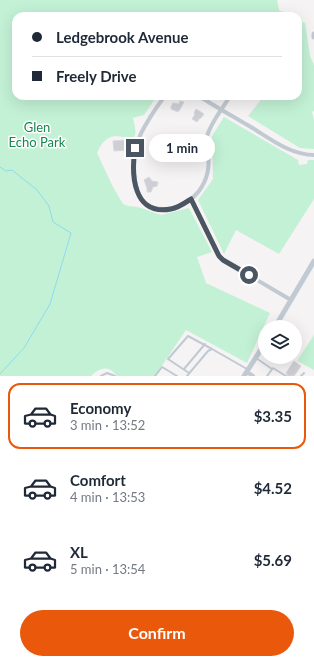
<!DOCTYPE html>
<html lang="en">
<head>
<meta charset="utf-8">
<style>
  :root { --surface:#fff; --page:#f2f2f3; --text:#1f2937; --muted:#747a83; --line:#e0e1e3; --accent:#ea580c }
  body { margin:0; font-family:Lato,sans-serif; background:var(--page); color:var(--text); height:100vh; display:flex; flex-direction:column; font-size:15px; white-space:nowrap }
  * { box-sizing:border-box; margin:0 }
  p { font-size:13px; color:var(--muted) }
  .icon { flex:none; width:22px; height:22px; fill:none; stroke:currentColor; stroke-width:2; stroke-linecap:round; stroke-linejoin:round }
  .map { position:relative; height:376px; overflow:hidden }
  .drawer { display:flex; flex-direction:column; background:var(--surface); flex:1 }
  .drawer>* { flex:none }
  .hud { position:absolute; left:12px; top:12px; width:290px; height:88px; border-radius:12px; box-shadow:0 4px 16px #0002; display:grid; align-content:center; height:88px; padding:0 20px; background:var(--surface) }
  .tools { position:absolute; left:258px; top:320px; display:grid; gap:8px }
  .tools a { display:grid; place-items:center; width:44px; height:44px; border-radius:50%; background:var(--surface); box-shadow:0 4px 16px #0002; font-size:20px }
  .end { position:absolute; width:18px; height:18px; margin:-9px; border:5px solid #4a5661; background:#fff; box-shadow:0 0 0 2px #fff }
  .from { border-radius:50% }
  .bubble { position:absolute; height:28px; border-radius:14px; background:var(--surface); box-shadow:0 4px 16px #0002; font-size:13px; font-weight:700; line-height:28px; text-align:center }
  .hud b { display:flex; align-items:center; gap:14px; height:38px; font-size:15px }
  .hud b+b { border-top:1px solid var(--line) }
  .hud i { width:10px; height:10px; background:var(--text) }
  ul { padding:7px 0 0; list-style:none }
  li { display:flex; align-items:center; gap:12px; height:66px; margin:0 8px 6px; padding:0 12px; border:2px solid transparent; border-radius:12px }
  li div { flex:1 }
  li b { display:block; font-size:15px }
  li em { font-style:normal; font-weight:700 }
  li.current { border-color:var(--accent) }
  li>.icon { width:36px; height:36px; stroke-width:1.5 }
  .primary-button { display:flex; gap:8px; margin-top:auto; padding:8px 20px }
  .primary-button a { flex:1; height:46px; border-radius:24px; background:var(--accent); color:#fff; font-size:16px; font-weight:700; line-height:46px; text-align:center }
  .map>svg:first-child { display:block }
  .green { fill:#c3f1d5 }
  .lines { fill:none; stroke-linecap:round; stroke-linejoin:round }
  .stream { stroke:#8fdaef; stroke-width:1 }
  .building { fill:#cdcfd5; stroke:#d7d9de }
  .service { stroke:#c1cad2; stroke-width:2 }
  .minor { stroke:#c1cad2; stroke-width:4 }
  .tertiary { stroke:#c1cad2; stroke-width:5 }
  .route { stroke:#4a5661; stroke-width:5 }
  .labels { text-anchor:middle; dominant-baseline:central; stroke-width:3; stroke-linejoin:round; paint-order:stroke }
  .park-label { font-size:13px; fill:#16874f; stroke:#fff }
</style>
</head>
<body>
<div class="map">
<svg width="314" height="376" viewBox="0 0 314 376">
  <rect width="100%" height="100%" fill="#f5f3f3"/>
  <g class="green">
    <path d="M 0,0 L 277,0 L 279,10 L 290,16 L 16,16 L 16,96 L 157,96 L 144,115 L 133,118 C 134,124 138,133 133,139 C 127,139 122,136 116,136 C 107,136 100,145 97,153 L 113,187 L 123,204 L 128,206 L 138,207 L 161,215 L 189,208 L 212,252 L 197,257 L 206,283 L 270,313 L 247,363 L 186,330 L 155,376 L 117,376 C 109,365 100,367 91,376 L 0,376 Z"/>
    <path d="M 298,20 L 305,23 L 310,56 L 314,65 L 314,111 L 312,112 L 314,120 L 314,149 L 300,148 L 248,116 L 264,96 L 298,96 Z"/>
    <path d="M 224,117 L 298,160 L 299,165 L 307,164 L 308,160 L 314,160 L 314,199 L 279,254 L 236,230 L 224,254 L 198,200 L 213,179 L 212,136 Z"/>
    <path d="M 314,335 L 314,370 L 297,361 Z"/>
  </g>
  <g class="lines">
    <path class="stream" d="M 0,167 L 6,171 L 12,170 L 37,190 L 49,206 L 53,222 L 71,233 L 50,304 L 24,348 L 0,374"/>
  </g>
  <g class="building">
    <path d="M 180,101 L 184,102 L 179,111 L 178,110 L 178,112 L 171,109 L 171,107 L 173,103 L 179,104 Z"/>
    <path d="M 196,109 L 204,114 L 201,118 L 200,118 L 197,122 L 192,119 L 195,114 L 194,113 Z"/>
    <path d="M 125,140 L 127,150 L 114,151 L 113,141 Z"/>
    <path d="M 149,177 L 152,181 L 158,182 L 157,186 L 153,187 L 151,192 L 147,192 L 147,188 L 144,180 Z"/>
    <path d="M 294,361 L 301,366 L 294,376 L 288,376 L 286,373 Z"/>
  </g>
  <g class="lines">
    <g class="service">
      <path d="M 256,358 L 272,369"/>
      <path d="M 184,369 L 205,344"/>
      <path d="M 189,373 L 168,359 L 188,336 L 212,349"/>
      <path d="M 101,376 L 107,373 L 115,376"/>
      <path d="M 155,376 L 162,367 L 177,376"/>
      <path d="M 187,376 L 208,351 L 212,349 L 247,369"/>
      <path d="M 267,376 L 273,368 L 286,376"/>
      <path d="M 301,376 L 304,373"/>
    </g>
    <g class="minor">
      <path d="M 165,96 C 157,106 141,130 137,143 C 134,152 134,160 134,170 C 135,193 141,211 168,209 C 180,208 192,200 199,191 C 207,180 210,167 208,154 C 207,148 206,142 207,136 C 211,122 223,108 230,96"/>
      <path d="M 199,96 C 214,106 229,114 244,123 C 266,135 288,155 314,155"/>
      <path d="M 191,199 L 219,256 L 223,260 L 291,300"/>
      <path d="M 247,372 L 253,376"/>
    </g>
    <g class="tertiary">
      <path d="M 314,34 L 314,37"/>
      <path d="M 275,327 L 314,261"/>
      <path d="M 244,376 L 265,343"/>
    </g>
  </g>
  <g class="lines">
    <path class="route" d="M 135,148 C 131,175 133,216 171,209 C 178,208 185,203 191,199 L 219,256 L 223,260 L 249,275"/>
  </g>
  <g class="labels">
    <g class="park-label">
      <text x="37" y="127">Glen<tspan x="37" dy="15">Echo Park</tspan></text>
    </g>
  </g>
</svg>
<div class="tools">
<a><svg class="icon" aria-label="layers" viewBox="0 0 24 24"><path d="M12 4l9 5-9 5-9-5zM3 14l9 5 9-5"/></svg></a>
</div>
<i class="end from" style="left:249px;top:275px"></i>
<i class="end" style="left:135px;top:148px"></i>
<div class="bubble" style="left:149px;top:134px;width:66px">1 min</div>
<div class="hud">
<b><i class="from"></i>Ledgebrook Avenue</b>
<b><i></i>Freely Drive</b>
</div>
</div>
<section class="drawer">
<ul>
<li class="current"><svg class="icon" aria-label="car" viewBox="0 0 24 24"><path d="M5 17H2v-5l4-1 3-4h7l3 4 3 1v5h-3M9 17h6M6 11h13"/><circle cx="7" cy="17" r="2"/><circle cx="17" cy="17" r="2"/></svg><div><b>Economy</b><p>3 min · 13:52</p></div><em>$3.35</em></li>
<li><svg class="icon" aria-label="car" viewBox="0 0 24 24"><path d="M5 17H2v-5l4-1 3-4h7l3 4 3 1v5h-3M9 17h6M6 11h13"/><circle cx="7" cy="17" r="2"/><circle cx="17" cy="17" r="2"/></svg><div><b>Comfort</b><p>4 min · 13:53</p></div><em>$4.52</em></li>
<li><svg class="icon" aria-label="car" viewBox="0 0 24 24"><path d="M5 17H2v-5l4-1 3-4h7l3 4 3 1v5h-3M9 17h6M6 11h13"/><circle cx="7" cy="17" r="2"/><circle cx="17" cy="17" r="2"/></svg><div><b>XL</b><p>5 min · 13:54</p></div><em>$5.69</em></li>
</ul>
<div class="primary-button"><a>Confirm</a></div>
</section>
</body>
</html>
